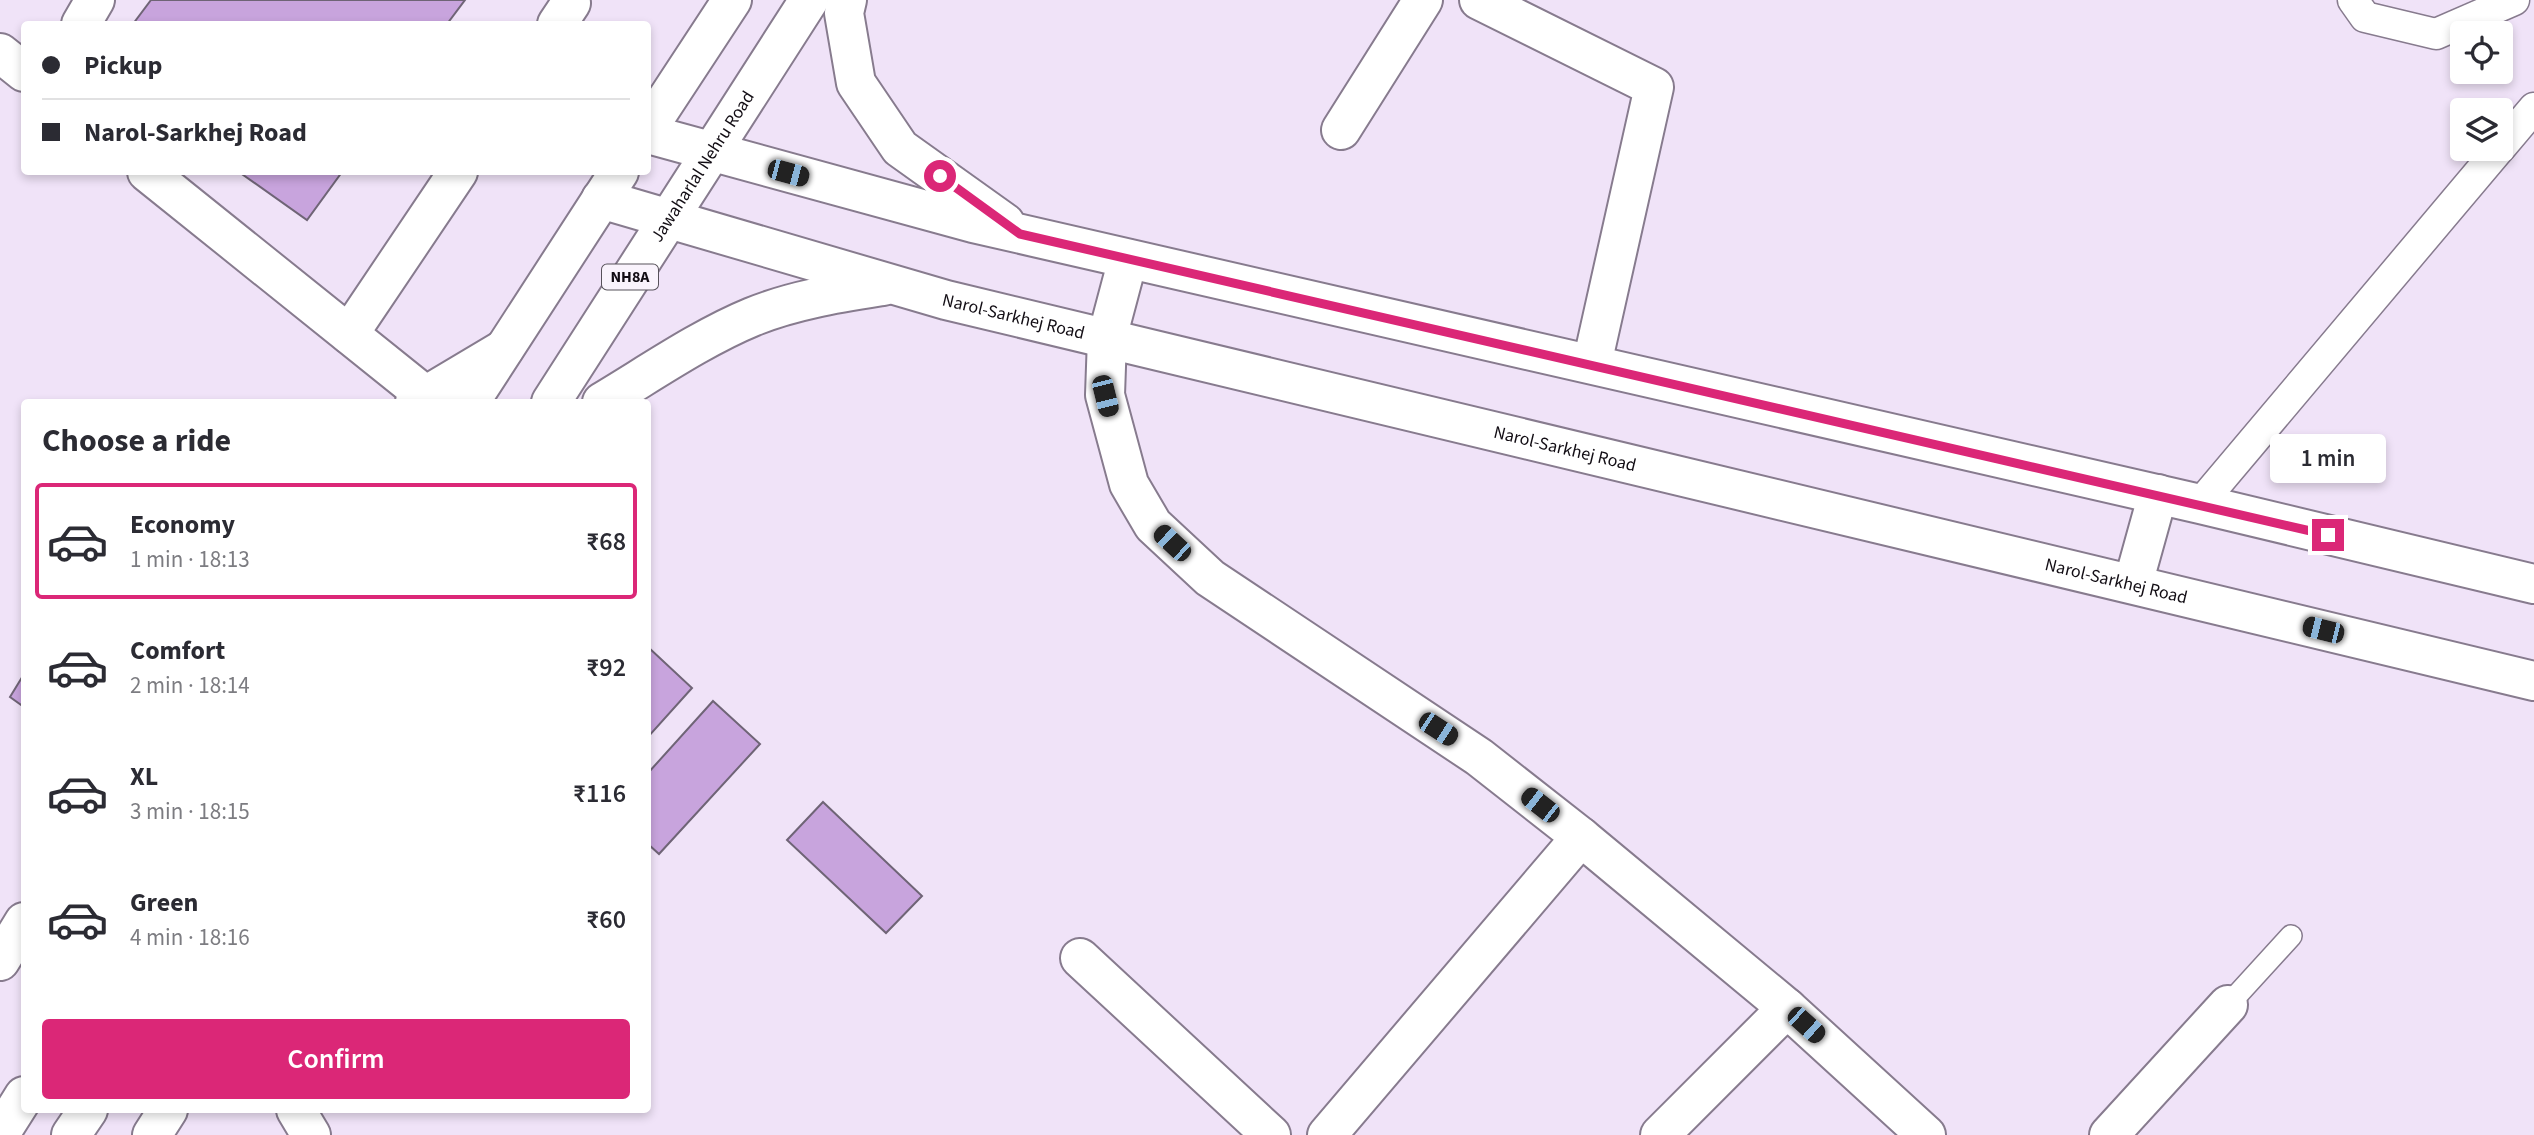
<!DOCTYPE html>
<html lang="en">
<head>
<meta charset="utf-8">
<style>
  :root { --surface:#fff; --page:#f2f2f3; --text:#2b2b33; --muted:#7c7c81; --line:#e1e1e2; --accent:#db2777 }
  body { margin:0; font-family:"Source Sans 3",sans-serif; background:var(--page); color:var(--text); height:100vh; display:flex; flex-direction:column; font-size:26px; white-space:nowrap }
  * { box-sizing:border-box; margin:0 }
  p { font-size:23px; color:var(--muted) }
  .icon { flex:none; width:38px; height:38px; fill:none; stroke:currentColor; stroke-width:2; stroke-linecap:round; stroke-linejoin:round }
  .map { position:relative; flex:1; overflow:hidden }
  .details { position:absolute; left:21px; top:399px; width:630px; height:714px; display:flex; flex-direction:column; background:var(--surface); border-radius:7px; box-shadow:0 4px 10px #0003 }
  .details>* { flex:none }
  .hud { position:absolute; left:21px; top:21px; width:630px; height:154px; border-radius:7px; box-shadow:0 4px 10px #0003; display:grid; align-content:center; height:154px; padding:0 21px; background:var(--surface) }
  .buttons { position:absolute; left:2450px; top:21px; display:grid; gap:14px }
  .buttons a { display:grid; place-items:center; width:63px; height:63px; border-radius:7px; background:var(--surface); box-shadow:0 4px 10px #0003; font-size:35px }
  .end { position:absolute; width:32px; height:32px; margin:-16px; border:9px solid #db2777; background:#fff; box-shadow:0 0 0 4px #fff }
  .from { border-radius:50% }
  .bubble { position:absolute; height:49px; border-radius:7px; background:var(--surface); box-shadow:0 4px 10px #0003; font-size:23px; font-weight:600; line-height:49px; text-align:center }
  .car { position:absolute; width:21px; height:42px; margin:-21px -10px; border-radius:9px; box-shadow:0 0 5px 2px #0007; background:linear-gradient(#222 24%,#8ab4d8 0 40%,#222 0 76%,#8ab4d8 0 86%,#222 0) }
  .hud b { display:flex; align-items:center; gap:24px; height:66px; font-size:26px }
  .hud b+b { border-top:2px solid var(--line) }
  .hud i { width:18px; height:18px; background:var(--text) }
  ul { padding:0; list-style:none }
  li { display:flex; align-items:center; gap:21px; height:116px; margin:0 14px 10px; padding:0 7px; border:4px solid transparent; border-radius:7px }
  li div { flex:1 }
  li b { display:block; font-size:26px }
  li em { font-style:normal; font-weight:600 }
  li.active { border-color:var(--accent) }
  li>.icon { width:63px; height:63px; stroke-width:1.5 }
  h2 { padding:0 21px; font-size:32px; line-height:84px }
  .action { display:flex; gap:14px; margin-top:auto; padding:14px 21px }
  .action a { flex:1; height:80px; border-radius:7px; background:var(--accent); color:#fff; font-size:28px; font-weight:600; line-height:80px; text-align:center }
  .map>svg:first-child { display:block }
  .building { fill:#c8a4dd; stroke:#6f6476; stroke-width:2 }
  .lines { fill:none; stroke-linecap:round; stroke-linejoin:round }
  .service-casing { stroke:#877b8e; stroke-width:24 }
  .pedestrian-casing { stroke:#877b8e; stroke-width:33 }
  .minor-casing { stroke:#877b8e; stroke-width:42 }
  .tertiary-casing { stroke:#877b8e; stroke-width:42 }
  .primary-casing { stroke:#877b8e; stroke-width:42 }
  .service { stroke:#fff; stroke-width:21 }
  .pedestrian { stroke:#fff; stroke-width:30 }
  .minor { stroke:#fff; stroke-width:38 }
  .tertiary { stroke:#fff; stroke-width:38 }
  .primary { stroke:#fff; stroke-width:38 }
  .route { stroke:#db2777; stroke-width:9 }
  .labels { text-anchor:middle; dominant-baseline:central; stroke-width:7; stroke-linejoin:round; paint-order:stroke }
  .shield { fill:#f9f3fc; stroke:#57525a; stroke-width:2 }
  .shield-label { font-size:16px; font-weight:bold; fill:#120d14 }
  .street-label { font-size:18px; fill:#120d14; stroke:#f9f3fc }
</style>
</head>
<body>
<div class="map">
<svg width="2534" height="1135" viewBox="0 0 2534 1135">
  <rect width="100%" height="100%" fill="#f0e3f8"/>
  <g class="building">
    <path d="M 151,0 L 465,0 L 447,24 L 133,24 Z"/>
    <path d="M 239,172 L 342,172 L 307,220 Z"/>
    <path d="M 648,647 L 692,688 L 648,737 Z"/>
    <path d="M 24,674 L 24,707 L 10,697 Z"/>
    <path d="M 713,701 L 760,744 L 659,854 L 648,844 L 648,773 Z"/>
    <path d="M 823,802 L 922,896 L 886,933 L 787,840 Z"/>
  </g>
  <g class="lines">
    <g class="service-casing">
      <path id="service" d="M 2228,1005 L 2291,936"/>
    </g>
    <g class="pedestrian-casing">
      <g id="pedestrian">
        <path d="M 2353,0 L 2365,17 L 2436,34 L 2514,0"/>
        <path d="M 2501,147 L 2534,108"/>
        <path d="M 2200,504 L 2499,149"/>
      </g>
    </g>
    <g class="minor-casing">
      <g id="minor">
        <path d="M 1479,0 L 1654,87 L 1592,364"/>
        <path d="M 81,24 L 95,0"/>
        <path d="M 557,24 L 571,3"/>
        <path d="M 0,53 L 24,72"/>
        <path d="M 1341,130 L 1423,0"/>
        <path d="M 147,172 L 426,396"/>
        <path d="M 1128,259 L 1107,338 L 1105,395 L 1129,484 L 1153,525 L 1210,578 L 1479,757 L 1581,837 L 1327,1135"/>
        <path d="M 349,334 L 458,172"/>
        <path d="M 1581,837 L 1787,1008"/>
        <path d="M 1080,958 L 1271,1135"/>
        <path d="M 296,1110 L 311,1135"/>
        <path d="M 1660,1135 L 1787,1008 L 1926,1135"/>
        <path d="M 2109,1135 L 2228,1005"/>
      </g>
    </g>
    <g class="tertiary-casing">
      <g id="tertiary">
        <path d="M 415,402 L 504,349"/>
        <path d="M 0,961 L 24,922"/>
        <path d="M 152,1135 L 168,1110"/>
      </g>
    </g>
    <g class="primary-casing">
      <g id="primary">
        <path d="M 847,0 L 844,13 L 856,83 L 900,148 L 1005,223"/>
        <path d="M 648,128 L 732,0"/>
        <path d="M 648,134 L 973,223 L 2200,504 L 2534,584"/>
        <path id="s1" d="M 601,199 L 946,300 L 2534,681"/>
        <path d="M 470,402 L 619,172"/>
        <path id="s2" d="M 551,402 L 809,0"/>
        <path d="M 602,402 C 649,374 701,338 752,317 C 793,300 839,293 883,286"/>
        <path d="M 2133,584 L 2158,494"/>
        <path d="M 0,1134 L 24,1096"/>
        <path d="M 71,1135 L 88,1110"/>
      </g>
    </g>
    <use href="#service" class="service"/>
    <use href="#pedestrian" class="pedestrian"/>
    <use href="#minor" class="minor"/>
    <use href="#tertiary" class="tertiary"/>
    <use href="#primary" class="primary"/>
  </g>
  <g class="lines">
    <path class="route" d="M 940,176 L 1020,234 L 2328,535"/>
  </g>
  <g class="labels">
    <rect class="shield" x="602" y="264.5" width="56" height="25" rx="5"/>
    <g class="shield-label">
      <text x="630" y="277">NH8A</text>
    </g>
    <g class="street-label">
      <text stroke="none"><textPath href="#s2" startOffset="280">Jawaharlal Nehru Road</textPath></text>
      <text stroke="none"><textPath href="#s1" startOffset="429">Narol-Sarkhej Road</textPath></text>
      <text stroke="none"><textPath href="#s1" startOffset="996">Narol-Sarkhej Road</textPath></text>
      <text stroke="none"><textPath href="#s1" startOffset="1563">Narol-Sarkhej Road</textPath></text>
    </g>
  </g>
</svg>
<div class="buttons">
<a><svg class="icon" aria-label="locate" viewBox="0 0 24 24"><circle cx="12" cy="12" r="6"/><path d="M12 2v4M12 18v4M2 12h4M18 12h4"/></svg></a>
<a><svg class="icon" aria-label="layers" viewBox="0 0 24 24"><path d="M12 4l9 5-9 5-9-5zM3 14l9 5 9-5"/></svg></a>
</div>
<i class="end from" style="left:940px;top:176px"></i>
<i class="end" style="left:2328px;top:535px"></i>
<div class="bubble" style="left:2270px;top:434px;width:116px">1 min</div>
<i class="car" style="left:788px;top:173px;rotate:105deg"></i>
<i class="car" style="left:1105px;top:396px;rotate:166deg"></i>
<i class="car" style="left:1172px;top:543px;rotate:313deg"></i>
<i class="car" style="left:2323px;top:630px;rotate:284deg"></i>
<i class="car" style="left:1438px;top:729px;rotate:123deg"></i>
<i class="car" style="left:1540px;top:805px;rotate:308deg"></i>
<i class="car" style="left:1806px;top:1025px;rotate:132deg"></i>
<div class="hud">
<b><i class="from"></i>Pickup</b>
<b><i></i>Narol-Sarkhej Road</b>
</div>
<section class="details">
<h2>Choose a ride</h2>
<ul>
<li class="active"><svg class="icon" aria-label="car" viewBox="0 0 24 24"><path d="M5 17H2v-5l4-1 3-4h7l3 4 3 1v5h-3M9 17h6M6 11h13"/><circle cx="7" cy="17" r="2"/><circle cx="17" cy="17" r="2"/></svg><div><b>Economy</b><p>1 min · 18:13</p></div><em>₹68</em></li>
<li><svg class="icon" aria-label="car" viewBox="0 0 24 24"><path d="M5 17H2v-5l4-1 3-4h7l3 4 3 1v5h-3M9 17h6M6 11h13"/><circle cx="7" cy="17" r="2"/><circle cx="17" cy="17" r="2"/></svg><div><b>Comfort</b><p>2 min · 18:14</p></div><em>₹92</em></li>
<li><svg class="icon" aria-label="car" viewBox="0 0 24 24"><path d="M5 17H2v-5l4-1 3-4h7l3 4 3 1v5h-3M9 17h6M6 11h13"/><circle cx="7" cy="17" r="2"/><circle cx="17" cy="17" r="2"/></svg><div><b>XL</b><p>3 min · 18:15</p></div><em>₹116</em></li>
<li><svg class="icon" aria-label="car" viewBox="0 0 24 24"><path d="M5 17H2v-5l4-1 3-4h7l3 4 3 1v5h-3M9 17h6M6 11h13"/><circle cx="7" cy="17" r="2"/><circle cx="17" cy="17" r="2"/></svg><div><b>Green</b><p>4 min · 18:16</p></div><em>₹60</em></li>
</ul>
<div class="action"><a>Confirm</a></div>
</section>
</div>
</body>
</html>
